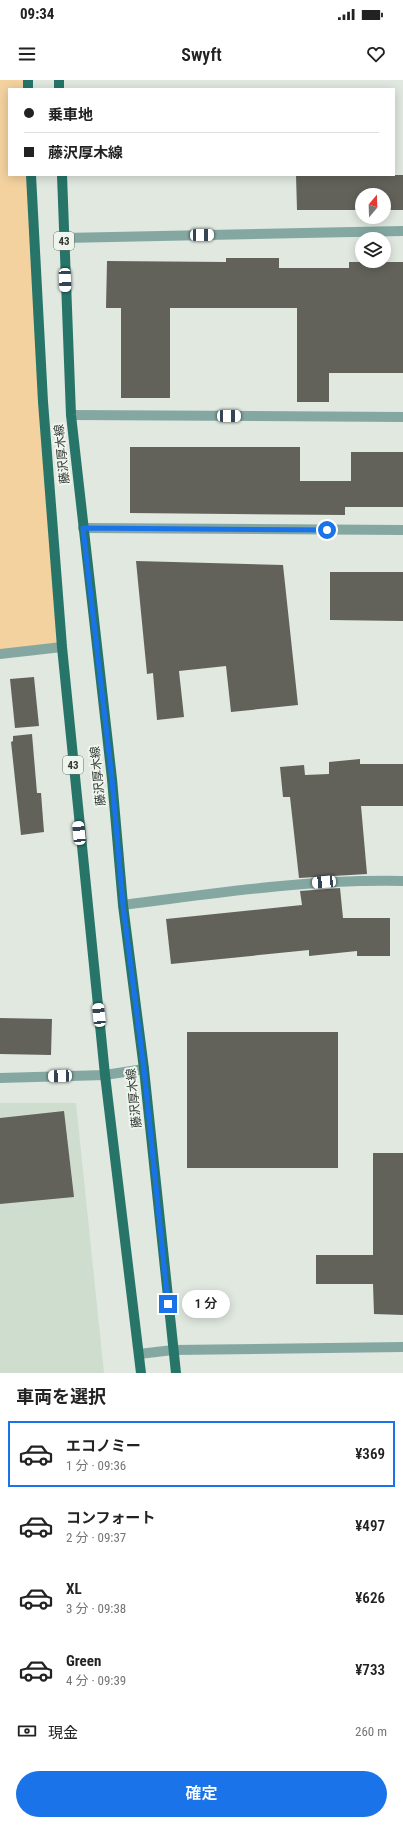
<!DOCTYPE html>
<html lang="ja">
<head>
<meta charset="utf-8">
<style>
  :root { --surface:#fff; --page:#f2f2f2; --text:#222; --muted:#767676; --line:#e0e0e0; --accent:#1a73e8 }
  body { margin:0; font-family:"Roboto Condensed","Noto Sans JP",sans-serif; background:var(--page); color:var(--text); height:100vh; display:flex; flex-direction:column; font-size:15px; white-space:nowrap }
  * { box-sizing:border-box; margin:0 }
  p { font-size:13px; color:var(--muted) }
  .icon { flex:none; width:22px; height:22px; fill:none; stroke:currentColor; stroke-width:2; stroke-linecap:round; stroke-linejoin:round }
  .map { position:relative; height:1293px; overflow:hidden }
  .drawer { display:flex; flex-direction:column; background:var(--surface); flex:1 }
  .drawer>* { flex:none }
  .banner { position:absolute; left:8px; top:8px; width:387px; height:88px; border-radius:0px; box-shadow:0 2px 10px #0003; display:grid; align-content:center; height:88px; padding:0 16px; background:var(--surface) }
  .needle { width:26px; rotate:19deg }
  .tools { position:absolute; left:355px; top:108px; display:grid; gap:8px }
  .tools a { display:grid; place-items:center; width:36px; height:36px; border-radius:50%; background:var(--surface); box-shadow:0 2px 10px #0003; font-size:20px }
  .end { position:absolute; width:18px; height:18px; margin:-9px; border:5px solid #1a73e8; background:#fff; box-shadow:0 0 0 2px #fff }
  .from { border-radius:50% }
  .bubble { position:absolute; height:28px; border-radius:14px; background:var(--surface); box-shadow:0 2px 10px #0003; font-size:13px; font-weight:600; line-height:28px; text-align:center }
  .car { position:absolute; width:12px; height:24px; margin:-12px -6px; border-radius:5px; box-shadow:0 0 3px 1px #0007; background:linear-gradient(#fff 24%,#345 0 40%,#fff 0 76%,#345 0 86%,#fff 0) }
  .banner b { display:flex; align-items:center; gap:14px; height:38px; font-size:15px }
  .banner b+b { border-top:1px solid var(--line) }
  .banner i { width:10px; height:10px; background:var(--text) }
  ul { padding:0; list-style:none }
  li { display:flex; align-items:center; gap:12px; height:66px; margin:0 8px 6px; padding:0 8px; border:2px solid transparent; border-radius:0px }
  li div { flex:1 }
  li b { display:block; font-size:15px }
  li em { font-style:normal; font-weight:600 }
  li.current { border-color:var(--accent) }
  li>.icon { width:36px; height:36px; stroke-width:1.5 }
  h2 { padding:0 16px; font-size:18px; line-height:48px }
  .pay { display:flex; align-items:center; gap:10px; height:44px; padding:0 16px; font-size:15px }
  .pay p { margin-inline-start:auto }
  .button { display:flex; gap:8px; margin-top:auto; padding:8px 16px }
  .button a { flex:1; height:46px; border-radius:24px; background:var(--accent); color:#fff; font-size:16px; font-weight:600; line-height:46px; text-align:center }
  .status { display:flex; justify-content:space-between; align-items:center; height:28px; padding:0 20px; background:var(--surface); direction:ltr }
  .status svg { height:11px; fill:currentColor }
  header { display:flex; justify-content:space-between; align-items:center; height:52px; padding:0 16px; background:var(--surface); font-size:18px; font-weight:600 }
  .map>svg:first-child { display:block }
  .built { fill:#cfddcf }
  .green { fill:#f4d29f }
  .building { fill:#62625a }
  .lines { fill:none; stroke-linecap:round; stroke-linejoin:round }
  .minor { stroke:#84a8a1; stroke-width:10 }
  .major { stroke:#277569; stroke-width:10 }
  .route { stroke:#1a73e8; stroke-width:5 }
  .labels { text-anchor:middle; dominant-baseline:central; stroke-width:4; stroke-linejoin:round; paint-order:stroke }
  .shield { fill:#edf5ed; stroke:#6a6f6a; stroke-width:1 }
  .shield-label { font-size:11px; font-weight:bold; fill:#323532 }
  .street-label { font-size:12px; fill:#323532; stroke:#edf5ed }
</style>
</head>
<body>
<div class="status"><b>09:34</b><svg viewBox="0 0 49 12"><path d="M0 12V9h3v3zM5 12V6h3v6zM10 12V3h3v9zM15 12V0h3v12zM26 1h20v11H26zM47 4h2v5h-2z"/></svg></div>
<header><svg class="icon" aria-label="menu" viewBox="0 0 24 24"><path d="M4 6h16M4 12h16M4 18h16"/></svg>Swyft<svg class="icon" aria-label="heart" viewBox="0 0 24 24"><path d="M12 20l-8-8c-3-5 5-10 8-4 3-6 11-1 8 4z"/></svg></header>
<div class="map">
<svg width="403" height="1293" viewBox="0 0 403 1293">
  <rect width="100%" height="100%" fill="#e0e8e0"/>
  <path class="built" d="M 0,1023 L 76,1023 L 104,1293 L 0,1293 Z"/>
  <path class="green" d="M 0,0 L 28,0 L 28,9 L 9,9 L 9,95 L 31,95 L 62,567 L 0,574 Z"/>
  <g class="building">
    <path d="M 296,95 L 403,95 L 403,130 L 384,130 L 384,115 L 362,115 L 362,130 L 297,130 Z"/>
    <path d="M 226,178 L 279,178 L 279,188 L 349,188 L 349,182 L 403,182 L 403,293 L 329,293 L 329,322 L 297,322 L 297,228 L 170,228 L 170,318 L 121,318 L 121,228 L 106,228 L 107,181 L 226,182 Z"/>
    <path d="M 130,367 L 300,367 L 300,401 L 351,401 L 351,372 L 403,372 L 403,427 L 345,427 L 345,435 L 130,433 Z"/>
    <path d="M 136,481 L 283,485 L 298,625 L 231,632 L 226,586 L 179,591 L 184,637 L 157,640 L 153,593 L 147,594 Z"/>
    <path d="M 330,492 L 403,492 L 403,541 L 330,540 Z"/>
    <path d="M 34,597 L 39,646 L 15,648 L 10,599 Z"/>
    <path d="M 32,654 L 37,713 L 41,713 L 44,752 L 21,755 L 11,662 L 13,661 L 13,656 Z"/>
    <path d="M 360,679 L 360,684 L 403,684 L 403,726 L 361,726 L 367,794 L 299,798 L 290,717 L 283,717 L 280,687 L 304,685 L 305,695 L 329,694 L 329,682 Z"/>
    <path d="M 340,808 L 343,838 L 390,838 L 390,876 L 357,876 L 357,871 L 309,876 L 309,870 L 171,884 L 166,839 L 302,825 L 300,811 Z"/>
    <path d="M 0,938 L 52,939 L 51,975 L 0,974 Z"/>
    <rect x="187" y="952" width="151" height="136"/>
    <path d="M 64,1031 L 74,1117 L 0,1124 L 0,1038 Z"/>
    <path d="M 373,1073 L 403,1073 L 403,1235 L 374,1234 L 373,1204 L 316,1204 L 316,1175 L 373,1175 Z"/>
  </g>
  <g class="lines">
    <g class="minor">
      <path d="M 64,158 L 403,151"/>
      <path d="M 71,335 L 403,337"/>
      <path d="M 83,448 L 403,450"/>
      <path d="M 0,574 L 62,567"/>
      <path d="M 123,825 C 216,813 309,799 403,801"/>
      <path d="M 0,998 L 105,995 L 144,989"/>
      <path d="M 139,1274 L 173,1270 L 403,1267"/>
    </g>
    <g class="major">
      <path d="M 28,0 L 28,9"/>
      <path d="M 59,0 L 59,9"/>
      <path d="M 31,95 L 43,322 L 62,567 L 105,995 L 141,1293"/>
      <path d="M 62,95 L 71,335 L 112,699 L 123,825 L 144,989 L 176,1293"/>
    </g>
  </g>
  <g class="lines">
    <path class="route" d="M 168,1224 L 144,989 L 123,825 L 112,699 L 83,448 L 327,450"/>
  </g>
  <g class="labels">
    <g class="shield">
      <rect x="54" y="152" width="20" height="18" rx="3"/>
      <rect x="63" y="676" width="20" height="18" rx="3"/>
    </g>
    <g class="shield-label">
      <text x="64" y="161">43</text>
      <text x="73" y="685">43</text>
    </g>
    <g class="street-label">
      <text transform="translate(62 374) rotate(-96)">藤沢厚木線</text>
      <text transform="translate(98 696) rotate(-96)">藤沢厚木線</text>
      <text transform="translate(134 1018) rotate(-96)">藤沢厚木線</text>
    </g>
  </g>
</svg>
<div class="tools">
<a><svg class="needle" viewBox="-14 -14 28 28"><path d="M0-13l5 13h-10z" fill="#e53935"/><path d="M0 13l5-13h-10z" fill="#767676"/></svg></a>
<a><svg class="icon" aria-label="layers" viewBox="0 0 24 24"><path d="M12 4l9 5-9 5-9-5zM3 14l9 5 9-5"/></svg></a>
</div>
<i class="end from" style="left:327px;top:450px"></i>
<i class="end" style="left:168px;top:1224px"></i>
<div class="bubble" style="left:182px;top:1210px;width:48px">1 分</div>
<i class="car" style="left:202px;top:155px;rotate:89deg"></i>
<i class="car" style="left:65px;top:200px;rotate:178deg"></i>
<i class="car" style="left:229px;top:336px;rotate:90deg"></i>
<i class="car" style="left:79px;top:753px;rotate:354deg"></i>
<i class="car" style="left:324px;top:802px;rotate:265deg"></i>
<i class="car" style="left:99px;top:935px;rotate:354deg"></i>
<i class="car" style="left:60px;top:996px;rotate:268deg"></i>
<div class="banner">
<b><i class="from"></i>乗車地</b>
<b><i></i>藤沢厚木線</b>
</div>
</div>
<section class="drawer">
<h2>車両を選択</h2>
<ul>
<li class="current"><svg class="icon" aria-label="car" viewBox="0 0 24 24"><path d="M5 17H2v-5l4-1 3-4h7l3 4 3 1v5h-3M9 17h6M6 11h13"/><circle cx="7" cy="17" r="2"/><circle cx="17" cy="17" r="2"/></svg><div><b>エコノミー</b><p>1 分 · 09:36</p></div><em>¥369</em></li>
<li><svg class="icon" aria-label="car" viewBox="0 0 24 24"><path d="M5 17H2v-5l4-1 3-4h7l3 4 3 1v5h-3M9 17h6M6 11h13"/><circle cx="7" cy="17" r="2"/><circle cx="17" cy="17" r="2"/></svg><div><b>コンフォート</b><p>2 分 · 09:37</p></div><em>¥497</em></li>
<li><svg class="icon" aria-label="car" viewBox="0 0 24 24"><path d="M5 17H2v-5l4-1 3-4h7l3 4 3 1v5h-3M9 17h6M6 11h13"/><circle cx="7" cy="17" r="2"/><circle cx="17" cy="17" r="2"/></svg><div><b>XL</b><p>3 分 · 09:38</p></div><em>¥626</em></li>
<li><svg class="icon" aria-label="car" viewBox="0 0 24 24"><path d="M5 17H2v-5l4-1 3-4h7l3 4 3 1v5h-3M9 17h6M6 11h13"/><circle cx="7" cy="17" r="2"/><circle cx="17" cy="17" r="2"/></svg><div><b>Green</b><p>4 分 · 09:39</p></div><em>¥733</em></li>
</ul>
<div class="pay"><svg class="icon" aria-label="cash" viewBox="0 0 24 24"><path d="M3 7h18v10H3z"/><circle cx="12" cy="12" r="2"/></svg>現金<p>260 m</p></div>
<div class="button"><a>確定</a></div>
</section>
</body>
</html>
